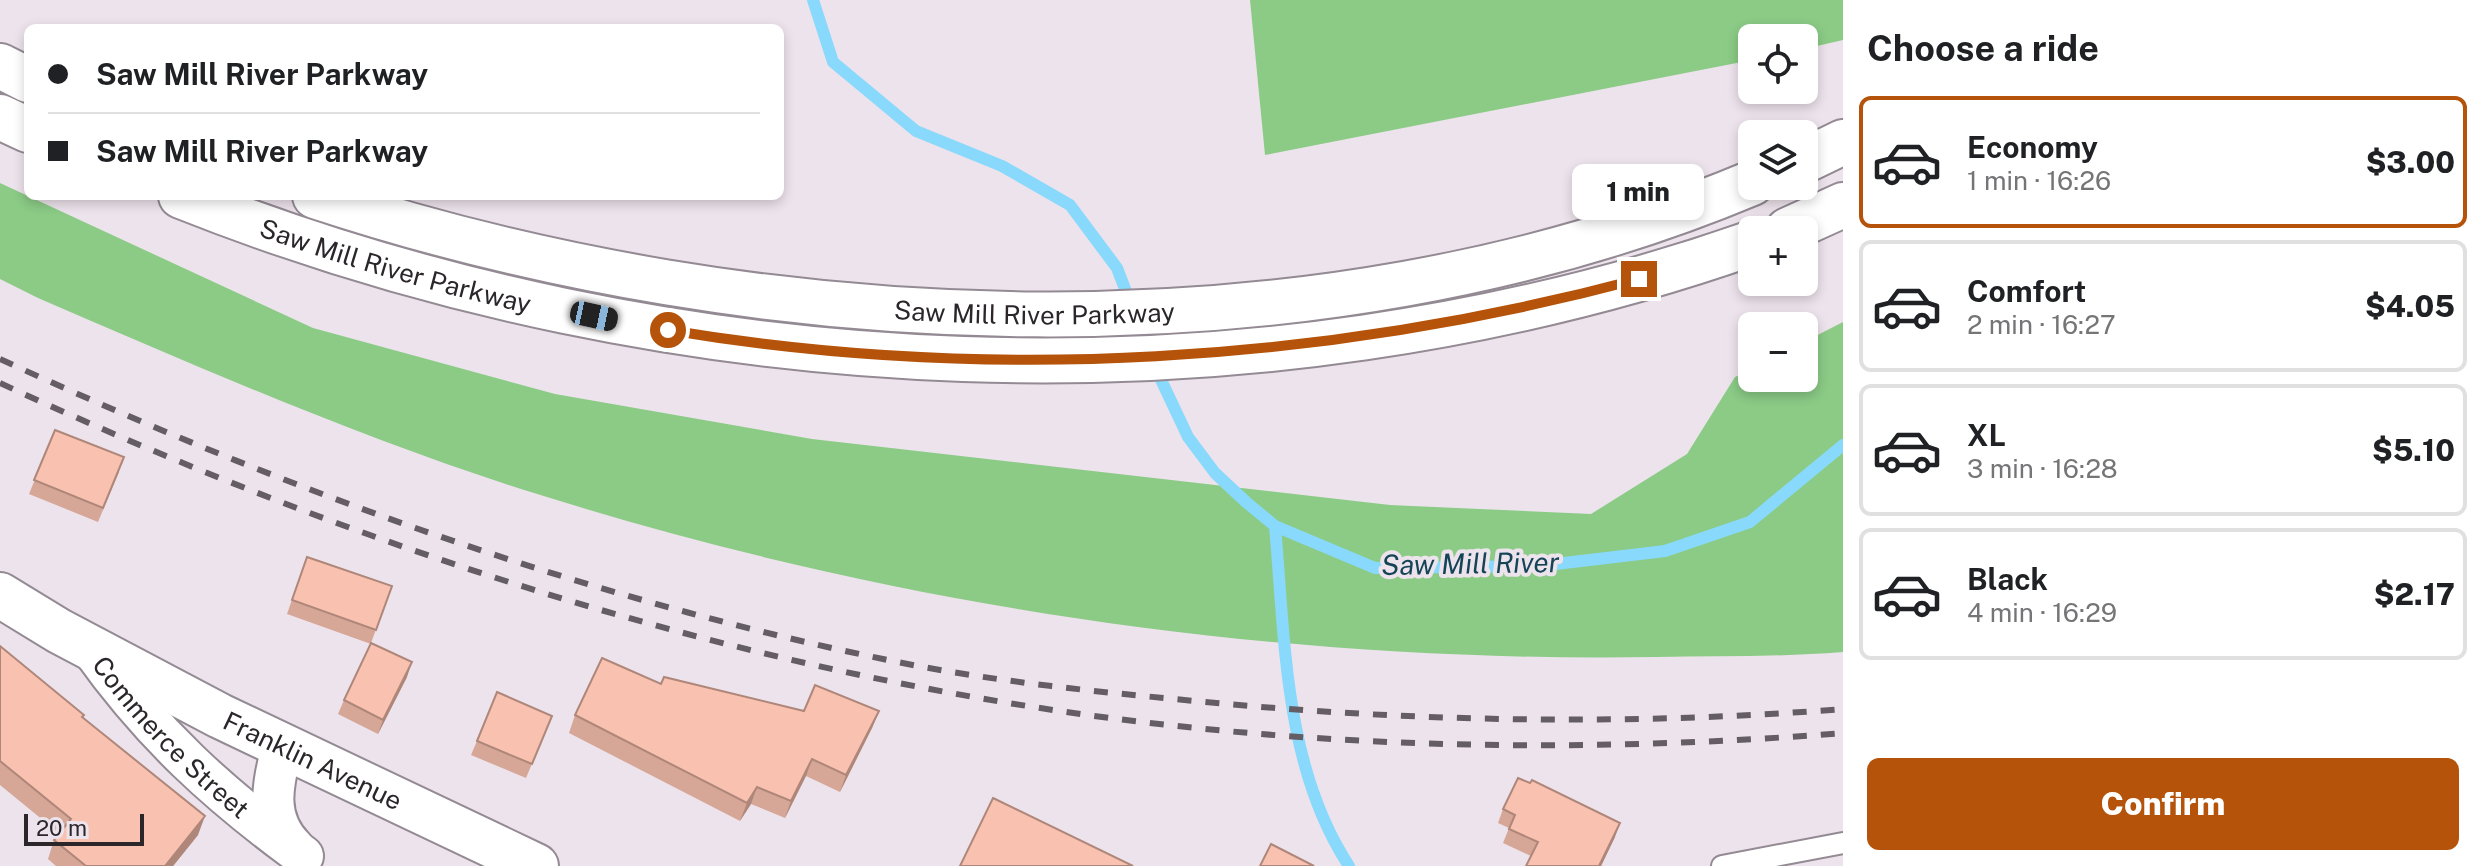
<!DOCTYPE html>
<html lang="en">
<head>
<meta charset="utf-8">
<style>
  :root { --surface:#fff; --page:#f2f2f2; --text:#202124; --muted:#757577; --line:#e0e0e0; --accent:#b45309 }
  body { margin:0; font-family:"Public Sans",sans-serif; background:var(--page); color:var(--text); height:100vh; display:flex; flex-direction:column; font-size:30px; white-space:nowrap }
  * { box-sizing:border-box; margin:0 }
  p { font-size:26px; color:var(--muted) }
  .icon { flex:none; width:44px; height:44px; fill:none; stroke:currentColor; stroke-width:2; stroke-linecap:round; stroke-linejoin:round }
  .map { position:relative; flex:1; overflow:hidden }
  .drawer { display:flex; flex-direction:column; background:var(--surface); width:640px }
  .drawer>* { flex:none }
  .hud { position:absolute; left:24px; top:24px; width:760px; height:176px; border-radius:12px; box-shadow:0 4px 12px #0003; display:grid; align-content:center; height:176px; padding:0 24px; background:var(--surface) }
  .fabs { position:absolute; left:1738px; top:24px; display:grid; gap:16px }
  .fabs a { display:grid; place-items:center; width:80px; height:80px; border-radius:12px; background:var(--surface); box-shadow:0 4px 12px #0003; font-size:40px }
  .scale { position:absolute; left:24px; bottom:20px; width:120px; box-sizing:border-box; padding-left:8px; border:4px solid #2a262a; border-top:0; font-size:22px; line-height:28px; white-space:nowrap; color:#2a262a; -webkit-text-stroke:6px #ede3ec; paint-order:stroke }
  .end { position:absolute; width:36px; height:36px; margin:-18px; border:10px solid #b45309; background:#fff; box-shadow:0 0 0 4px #fff }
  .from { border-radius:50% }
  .bubble { position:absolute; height:56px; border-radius:12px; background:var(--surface); box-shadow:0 4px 12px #0003; font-size:26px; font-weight:800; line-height:56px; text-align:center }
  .car { position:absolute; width:24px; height:48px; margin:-24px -12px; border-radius:10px; box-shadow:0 0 6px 2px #0007; background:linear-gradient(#222 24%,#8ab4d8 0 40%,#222 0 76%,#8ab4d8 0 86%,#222 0) }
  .hud b { display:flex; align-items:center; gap:28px; height:76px; font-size:30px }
  .hud b+b { border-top:2px solid var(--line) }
  .hud i { width:20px; height:20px; background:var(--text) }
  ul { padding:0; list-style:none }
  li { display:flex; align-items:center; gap:24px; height:132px; margin:0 16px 12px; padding:0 8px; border:4px solid var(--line); border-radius:12px }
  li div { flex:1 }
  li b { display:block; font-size:30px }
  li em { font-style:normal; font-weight:800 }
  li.on { border-color:var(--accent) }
  li>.icon { width:72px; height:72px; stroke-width:1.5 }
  h2 { padding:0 24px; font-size:36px; line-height:96px }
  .cta { display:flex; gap:16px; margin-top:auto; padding:16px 24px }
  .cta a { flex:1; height:92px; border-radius:12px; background:var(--accent); color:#fff; font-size:32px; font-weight:800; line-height:92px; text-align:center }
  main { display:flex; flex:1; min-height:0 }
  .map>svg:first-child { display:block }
  .forest { fill:#8bcb86 }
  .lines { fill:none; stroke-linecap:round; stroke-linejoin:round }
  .stream { stroke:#88d9fb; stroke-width:12 }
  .service-casing { stroke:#938a93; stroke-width:24 }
  .minor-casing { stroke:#938a93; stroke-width:44 }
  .secondary-casing { stroke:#938a93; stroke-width:48 }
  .trunk-casing { stroke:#938a93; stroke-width:48 }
  .service { stroke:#fff; stroke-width:20 }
  .minor { stroke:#fff; stroke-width:40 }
  .secondary { stroke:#fff; stroke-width:44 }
  .trunk { stroke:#fff; stroke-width:44 }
  .rail { stroke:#645e64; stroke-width:6; stroke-dasharray:14 14; stroke-linecap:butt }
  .wall { fill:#d6a696 }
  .shaded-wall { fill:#ae877a }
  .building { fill:#f9c1af; stroke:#ae877a; stroke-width:2 }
  .route { stroke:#b45309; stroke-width:10 }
  .labels { text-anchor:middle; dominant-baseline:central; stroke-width:8; stroke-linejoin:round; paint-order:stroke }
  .street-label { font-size:26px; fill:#2a262a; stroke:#ede3ec }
  .water-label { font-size:28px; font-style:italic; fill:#144455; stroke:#ede3ec }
</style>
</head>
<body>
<main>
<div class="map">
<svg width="1843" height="866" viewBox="0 0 1843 866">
  <rect width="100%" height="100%" fill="#ede3ec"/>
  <g class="forest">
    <path d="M 1250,0 L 1843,0 L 1843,40 L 1804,49 L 1804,38 L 1752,38 L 1752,60 L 1265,155 Z"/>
    <path d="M 0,183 L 313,328 L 555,394 L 812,439 L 1390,505 L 1591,514 L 1687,454 L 1735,377 L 1752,369 L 1752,378 L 1804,378 L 1804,342 L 1843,322 L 1843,652 C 1781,657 1719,656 1656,657 C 1277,663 895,607 534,493 C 364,440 201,368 38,298 L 0,279 Z"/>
  </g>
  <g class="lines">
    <g class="stream">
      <path d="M 813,0 L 833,62 L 916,131 L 1002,166 L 1070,205 L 1117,268 L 1148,349"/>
      <path d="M 1155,367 L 1188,437 L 1215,473 L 1246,502 L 1275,526 L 1375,568 L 1539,566 L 1665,551 L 1750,522 L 1843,445"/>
      <path d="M 1275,526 C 1285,640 1284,767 1349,866"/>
    </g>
    <g class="service-casing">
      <path id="service" d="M 1722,866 L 1843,843"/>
    </g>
    <g class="minor-casing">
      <g id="minor">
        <path id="s1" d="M 91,648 C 152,734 218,794 303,856"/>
        <path d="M 282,747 C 273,784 264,818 294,848"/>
      </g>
    </g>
    <g class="secondary-casing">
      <g id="secondary">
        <path id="s2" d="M 0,595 L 59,631 L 220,716 L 536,866"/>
      </g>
    </g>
    <g class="trunk-casing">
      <g id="trunk">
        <path d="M 0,66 L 28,80"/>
        <path d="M 0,117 L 28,130"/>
        <path d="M 1804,161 L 1843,142"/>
        <path id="s3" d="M 181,196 C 674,392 1250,419 1752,243"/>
        <path id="s4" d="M 315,196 C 764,344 1311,368 1752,183"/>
        <path d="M 1788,230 L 1843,205"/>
      </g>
    </g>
    <use href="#service" class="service"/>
    <use href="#minor" class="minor"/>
    <use href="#secondary" class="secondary"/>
    <use href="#trunk" class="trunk"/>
    <g class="rail">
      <path d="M 0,359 C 283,489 578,596 883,659 C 987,681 1090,691 1195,701 C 1411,722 1627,726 1843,709"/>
      <path d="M 0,383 C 335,538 688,655 1053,710 C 1312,749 1582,754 1843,733"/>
    </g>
  </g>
  <g class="wall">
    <path d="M 55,430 L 119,472 L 98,522 L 29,494 Z"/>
    <path d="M 307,557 L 392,586 L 371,643 L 407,677 L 378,734 L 338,714 L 344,700 L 371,644 L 287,614 Z"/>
    <path d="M 0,646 L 84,715 L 83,718 L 198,835 L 173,866 L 56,866 L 48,859 L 54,840 L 60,834 L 0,785 Z"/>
    <path d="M 661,684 L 804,711 L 879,711 L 872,728 L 840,792 L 806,776 L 785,818 L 751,804 L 740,821 L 569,733 L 575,715 Z"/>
    <path d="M 552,716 L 526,778 L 471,755 L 477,741 Z"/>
    <path d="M 1503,809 L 1615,837 L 1601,866 L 1526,866 L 1531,856 L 1503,843 L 1509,828 L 1498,823 Z"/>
  </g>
  <g class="shaded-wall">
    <path d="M 412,662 L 407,677 L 378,734 L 383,720 Z"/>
    <path d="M 879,711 L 872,728 L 840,792 L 846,775 Z"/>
    <path d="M 812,759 L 806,776 L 785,818 L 791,801 Z"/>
    <path d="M 757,787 L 751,804 L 740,821 L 747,803 Z"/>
    <path d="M 205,816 L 198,835 L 173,866 L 165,866 Z"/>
    <path d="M 1620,823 L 1615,837 L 1601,866 L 1599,866 Z"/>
  </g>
  <g class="building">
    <path d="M 55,430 L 124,457 L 103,508 L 34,480 Z"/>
    <path d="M 307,557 L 392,586 L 376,630 L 292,600 Z"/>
    <path d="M 371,643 L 412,662 L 383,720 L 344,700 Z"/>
    <path d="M 0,646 L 84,715 L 82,717 L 205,816 L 165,866 L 86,866 L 54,840 L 71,819 L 0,761 Z"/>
    <path d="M 602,658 L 661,684 L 664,677 L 804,711 L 815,685 L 879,711 L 846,775 L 812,759 L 791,801 L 757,787 L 747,803 L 575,715 Z"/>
    <path d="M 497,692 L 552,716 L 532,764 L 477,741 Z"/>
    <path d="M 1518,778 L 1530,783 L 1532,780 L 1620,823 L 1599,866 L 1526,866 L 1538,842 L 1509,829 L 1515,815 L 1503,809 Z"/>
    <path d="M 993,798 L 1133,866 L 960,866 Z"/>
    <path d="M 1271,844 L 1314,866 L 1260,866 Z"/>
  </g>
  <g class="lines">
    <path class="route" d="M 668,330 C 990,384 1324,363 1639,279"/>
  </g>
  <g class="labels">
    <g class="street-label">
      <text stroke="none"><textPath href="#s3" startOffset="226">Saw Mill River Parkway</textPath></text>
      <text stroke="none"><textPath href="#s4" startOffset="732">Saw Mill River Parkway</textPath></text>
      <text stroke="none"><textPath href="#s1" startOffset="120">Commerce Street</textPath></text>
      <text stroke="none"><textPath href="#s2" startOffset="354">Franklin Avenue</textPath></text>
    </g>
    <g class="water-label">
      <text transform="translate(1470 563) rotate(-1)">Saw Mill River</text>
    </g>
  </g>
</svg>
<div class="fabs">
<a><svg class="icon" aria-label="locate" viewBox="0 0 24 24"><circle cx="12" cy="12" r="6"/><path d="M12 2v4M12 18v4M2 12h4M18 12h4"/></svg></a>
<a><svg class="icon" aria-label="layers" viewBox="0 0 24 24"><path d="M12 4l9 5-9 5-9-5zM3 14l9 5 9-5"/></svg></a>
<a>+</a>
<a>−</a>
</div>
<div class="scale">20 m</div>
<i class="end from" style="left:668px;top:330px"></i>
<i class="end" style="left:1639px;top:279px"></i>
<div class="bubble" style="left:1572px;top:164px;width:132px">1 min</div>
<i class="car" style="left:594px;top:316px;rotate:102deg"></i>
<div class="hud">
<b><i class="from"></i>Saw Mill River Parkway</b>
<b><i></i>Saw Mill River Parkway</b>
</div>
</div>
<section class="drawer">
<h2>Choose a ride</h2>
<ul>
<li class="on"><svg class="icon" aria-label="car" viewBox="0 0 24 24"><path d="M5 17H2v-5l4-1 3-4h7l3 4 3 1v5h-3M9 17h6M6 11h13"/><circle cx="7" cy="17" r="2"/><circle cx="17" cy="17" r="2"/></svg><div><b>Economy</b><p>1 min · 16:26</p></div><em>$3.00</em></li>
<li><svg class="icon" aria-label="car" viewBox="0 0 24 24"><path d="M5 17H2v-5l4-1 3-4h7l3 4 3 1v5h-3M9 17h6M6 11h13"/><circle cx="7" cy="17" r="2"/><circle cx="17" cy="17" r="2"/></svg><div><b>Comfort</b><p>2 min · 16:27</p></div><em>$4.05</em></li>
<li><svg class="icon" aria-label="car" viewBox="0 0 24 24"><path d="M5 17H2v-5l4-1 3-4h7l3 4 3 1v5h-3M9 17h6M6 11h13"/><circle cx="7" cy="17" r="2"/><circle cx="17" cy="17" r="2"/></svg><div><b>XL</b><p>3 min · 16:28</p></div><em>$5.10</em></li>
<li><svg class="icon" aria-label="car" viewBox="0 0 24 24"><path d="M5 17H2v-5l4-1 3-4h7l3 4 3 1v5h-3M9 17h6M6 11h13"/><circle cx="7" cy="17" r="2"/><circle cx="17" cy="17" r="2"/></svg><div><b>Black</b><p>4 min · 16:29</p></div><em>$2.17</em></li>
</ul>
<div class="cta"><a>Confirm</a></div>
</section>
</main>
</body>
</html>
